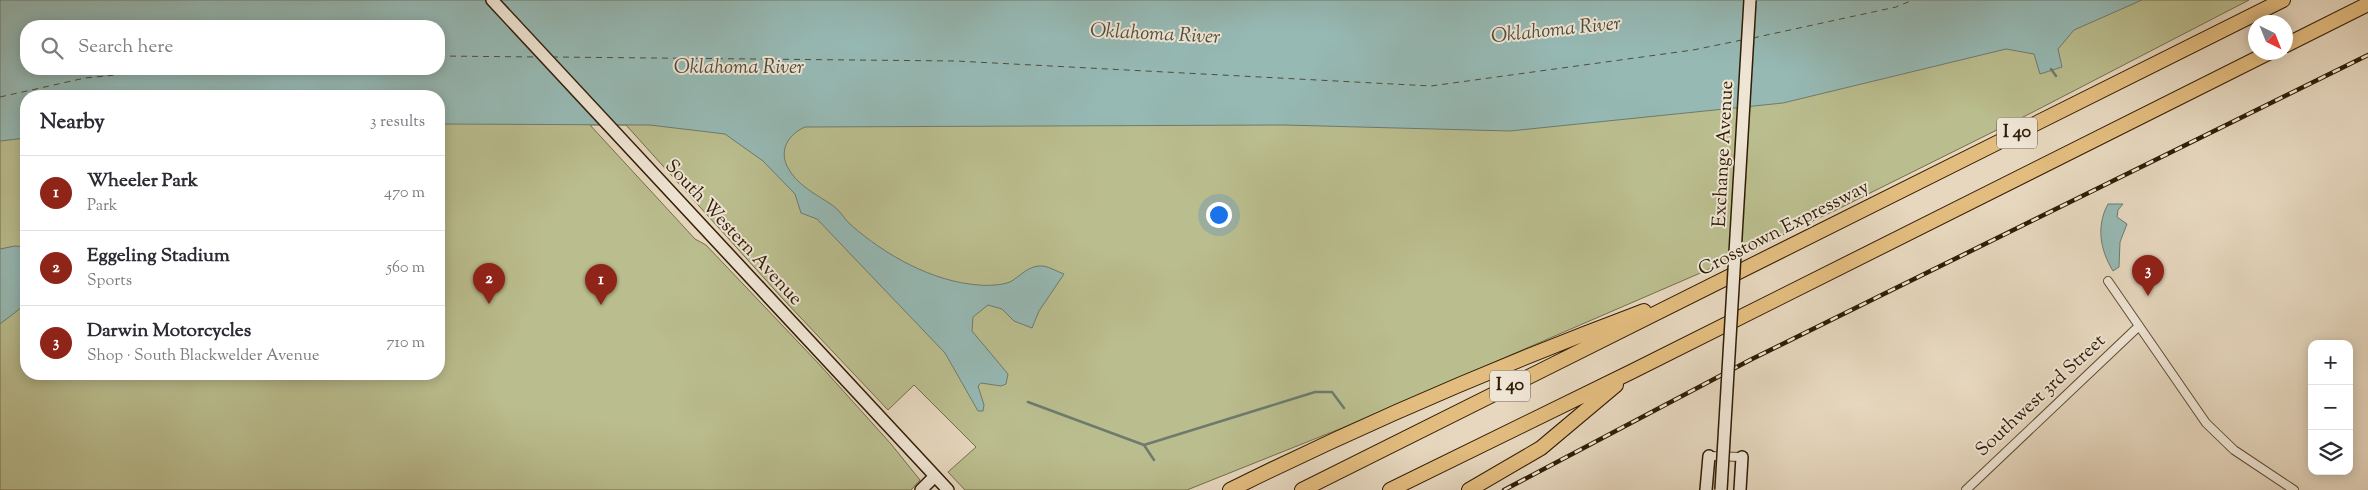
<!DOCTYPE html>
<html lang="en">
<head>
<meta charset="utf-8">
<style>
	:root { --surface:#fff; --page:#f2f2f3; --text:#2b2b33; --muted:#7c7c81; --line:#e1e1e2; --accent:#8f2418 }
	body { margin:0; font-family:"Sorts Mill Goudy",serif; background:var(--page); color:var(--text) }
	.controls { position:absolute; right:15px; bottom:15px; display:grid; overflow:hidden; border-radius:10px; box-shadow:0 2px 12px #0003 }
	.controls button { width:45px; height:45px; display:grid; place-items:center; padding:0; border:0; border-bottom:1px solid var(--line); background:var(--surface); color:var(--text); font:25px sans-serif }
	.compass { position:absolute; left:2248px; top:15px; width:45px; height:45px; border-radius:50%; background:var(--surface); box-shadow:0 2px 12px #0003; rotate:137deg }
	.you { position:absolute; left:1218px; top:214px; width:18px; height:18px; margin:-12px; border:4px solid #fff; border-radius:50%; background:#1a73e8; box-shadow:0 0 0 8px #1a73e833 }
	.badge { display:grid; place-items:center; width:32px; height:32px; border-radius:50%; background:var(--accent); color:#fff; font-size:16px; font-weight:700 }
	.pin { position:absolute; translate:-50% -41px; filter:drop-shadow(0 1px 2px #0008) }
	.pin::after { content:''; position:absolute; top:26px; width:18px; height:15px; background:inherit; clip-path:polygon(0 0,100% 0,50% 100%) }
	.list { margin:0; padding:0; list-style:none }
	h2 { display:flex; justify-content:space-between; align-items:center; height:65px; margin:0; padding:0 20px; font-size:21px }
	h2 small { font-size:16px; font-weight:400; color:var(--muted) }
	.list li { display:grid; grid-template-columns:32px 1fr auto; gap:15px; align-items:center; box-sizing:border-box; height:75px; padding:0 20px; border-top:1px solid var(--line) }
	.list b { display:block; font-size:19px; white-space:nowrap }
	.list p { margin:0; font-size:16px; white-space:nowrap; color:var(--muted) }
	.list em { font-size:16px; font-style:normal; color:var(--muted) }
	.icon { flex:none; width:28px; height:28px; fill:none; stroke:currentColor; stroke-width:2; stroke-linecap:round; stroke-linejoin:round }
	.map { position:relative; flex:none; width:2368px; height:490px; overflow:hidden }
	.search { position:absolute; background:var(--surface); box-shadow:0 2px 12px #0003; left:20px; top:20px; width:425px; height:55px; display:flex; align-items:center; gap:12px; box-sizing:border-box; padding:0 18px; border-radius:20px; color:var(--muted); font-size:19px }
	.panel { position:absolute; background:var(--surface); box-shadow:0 2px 12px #0003; left:20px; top:90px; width:425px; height:290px; border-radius:20px }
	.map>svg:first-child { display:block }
	.green { fill:#babd8e; stroke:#756d4a; fill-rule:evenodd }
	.water { fill:#96b9b4; stroke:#6d7b6e; fill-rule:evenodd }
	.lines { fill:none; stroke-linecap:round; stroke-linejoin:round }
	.stream { stroke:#6d7b6e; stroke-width:2.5 }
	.ferry { stroke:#4f4c3a; stroke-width:1; stroke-dasharray:6 5; stroke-linecap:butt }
	.street-casing { stroke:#5e4c33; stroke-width:10 }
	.secondary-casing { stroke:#301d05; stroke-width:14 }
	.highway-casing { stroke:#301d05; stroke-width:16 }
	.street { stroke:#efe5d5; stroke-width:8 }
	.secondary { stroke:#efe5d5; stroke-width:11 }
	.highway { stroke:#e3bc7f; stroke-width:14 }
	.rail-casing { stroke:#301d05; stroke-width:4.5 }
	.rail { stroke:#efe5d5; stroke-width:2.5; stroke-dasharray:8; stroke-linecap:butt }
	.secondary-bridge-casing { stroke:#301d05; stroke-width:14; stroke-linecap:butt }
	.secondary-bridge { stroke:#efe5d5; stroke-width:11 }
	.labels { text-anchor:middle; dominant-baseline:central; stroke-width:4; stroke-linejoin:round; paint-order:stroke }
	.shield { fill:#efe5d5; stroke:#695943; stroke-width:1 }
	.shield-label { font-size:18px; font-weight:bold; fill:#301d05 }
	.street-label { font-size:19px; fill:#301d05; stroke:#efe5d5 }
	.water-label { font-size:20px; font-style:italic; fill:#4f4c3a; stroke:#efe5d5 }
</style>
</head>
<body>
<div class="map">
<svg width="2368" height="490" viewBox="0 0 2368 490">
	<rect width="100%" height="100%" fill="#e6d7be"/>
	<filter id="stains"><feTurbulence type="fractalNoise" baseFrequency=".004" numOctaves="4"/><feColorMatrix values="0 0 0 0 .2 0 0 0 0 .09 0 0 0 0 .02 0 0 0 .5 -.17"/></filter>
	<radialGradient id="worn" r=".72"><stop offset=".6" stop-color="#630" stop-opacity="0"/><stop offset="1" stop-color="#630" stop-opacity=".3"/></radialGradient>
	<path class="green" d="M0 0H2249L2033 112 1836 210 1705 271 1342 428 1187 490H965L948 472 976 447 914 385 888 410 783 299 626 125H590L695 239 706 245 819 364 891 444 920 480 911 490H0ZM26 26H439V69H26ZM26 96H439V374H26Z"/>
	<path class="water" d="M0 0H2142L2074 30 2058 49 2062 67 2040 74 2034 54 2006 49 1783 103 1510 131 1284 125 805 127C789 134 779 149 787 166 796 185 816 194 832 205 840 210 844 219 851 225 885 255 933 282 979 285 987 286 1003 285 1010 282 1021 276 1028 265 1043 266 1050 267 1058 272 1064 274L1039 311 1032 328 1014 321 1002 309 988 305 973 317 972 331 1008 374 1006 384 1001 386 981 383 978 386 984 405 983 411H978L945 353 817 219 801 213 795 194 763 161 725 134 650 125 439 124V96H26V138L0 141ZM26 26H439V69H26Z
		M2108 204H2123L2118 210 2117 217 2127 224 2120 242 2119 267 2113 271C2100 250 2096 226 2108 204Z
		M15 246 26 247V304L0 324V249Z"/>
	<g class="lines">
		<path class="stream" d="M2051 69 2056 76
			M1028 402 1144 445 1154 460
			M1144 445 1315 392H1332L1344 408"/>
		<path class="ferry" d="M1753 38 1896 7 1913 0
			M439 56 538 57
			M552 57 956 61 1431 86 1693 50 1742 40
			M0 97 85 78 176 69"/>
		<g class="street-casing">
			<path id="street" d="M2108 281 2206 423 2234 450 2294 490
				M1709 456 1742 457
				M1966 490 2139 326"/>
		</g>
		<g class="secondary-casing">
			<path id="secondary" d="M492 0 948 490
				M921 490 935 476
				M1706 490 1709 456
				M1740 490 1742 457"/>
		</g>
		<g class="highway-casing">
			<path id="highway" d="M2286 45 2368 4
				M1230 490C1365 423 1503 364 1644 311
				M1302 490 2283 0
				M1390 490 1633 371 2270 52
				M1469 490 1541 448 1616 385"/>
		</g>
		<use href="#street" class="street"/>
		<use href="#secondary" class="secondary"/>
		<use href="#highway" class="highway"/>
		<g class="rail-casing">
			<path id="rail" d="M1504 490 1752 359 2368 55"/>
		</g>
		<use href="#rail" class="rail"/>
		<g class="secondary-bridge-casing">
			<path id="secondary-bridge" d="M1721 490 1750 0"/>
		</g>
		<use href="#secondary-bridge" class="secondary-bridge"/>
	</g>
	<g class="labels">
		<g class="shield">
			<rect x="1997" y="117.5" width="40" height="31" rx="4"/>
			<rect x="1490" y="370.5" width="40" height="31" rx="4"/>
		</g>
		<g class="shield-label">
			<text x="2017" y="133">I 40</text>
			<text x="1510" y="386">I 40</text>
		</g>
		<g class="street-label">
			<text transform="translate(1724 154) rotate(-87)">Exchange Avenue</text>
			<text transform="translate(1784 229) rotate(-27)">Crosstown Expressway</text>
			<text transform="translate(733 233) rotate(47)">South Western Avenue</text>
			<text transform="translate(2041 396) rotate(-43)">Southwest 3rd Street</text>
		</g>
		<g class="water-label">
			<text transform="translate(1556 31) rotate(-6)">Oklahoma River</text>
			<text transform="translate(1155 35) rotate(3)">Oklahoma River</text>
			<text x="739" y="68">Oklahoma River</text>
		</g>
	</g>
	<rect width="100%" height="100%" filter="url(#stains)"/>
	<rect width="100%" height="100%" fill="url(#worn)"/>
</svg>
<div class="controls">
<button>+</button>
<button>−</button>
<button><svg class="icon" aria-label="layers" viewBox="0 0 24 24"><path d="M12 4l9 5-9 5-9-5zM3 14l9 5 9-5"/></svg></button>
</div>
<svg class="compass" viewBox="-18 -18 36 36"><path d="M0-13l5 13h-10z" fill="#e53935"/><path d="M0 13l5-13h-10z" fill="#7c7c81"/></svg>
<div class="you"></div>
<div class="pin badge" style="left:601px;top:305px">1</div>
<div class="pin badge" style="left:489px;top:304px">2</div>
<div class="pin badge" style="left:2148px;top:296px">3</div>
<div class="search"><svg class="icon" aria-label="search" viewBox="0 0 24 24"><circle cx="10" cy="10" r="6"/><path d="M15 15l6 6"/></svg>Search here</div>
<section class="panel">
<h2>Nearby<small>3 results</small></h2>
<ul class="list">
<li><span class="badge">1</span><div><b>Wheeler Park</b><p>Park</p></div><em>470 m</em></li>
<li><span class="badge">2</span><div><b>Eggeling Stadium</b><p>Sports</p></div><em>560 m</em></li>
<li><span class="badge">3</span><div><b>Darwin Motorcycles</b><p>Shop · South Blackwelder Avenue</p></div><em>710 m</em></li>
</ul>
</section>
</div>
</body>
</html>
